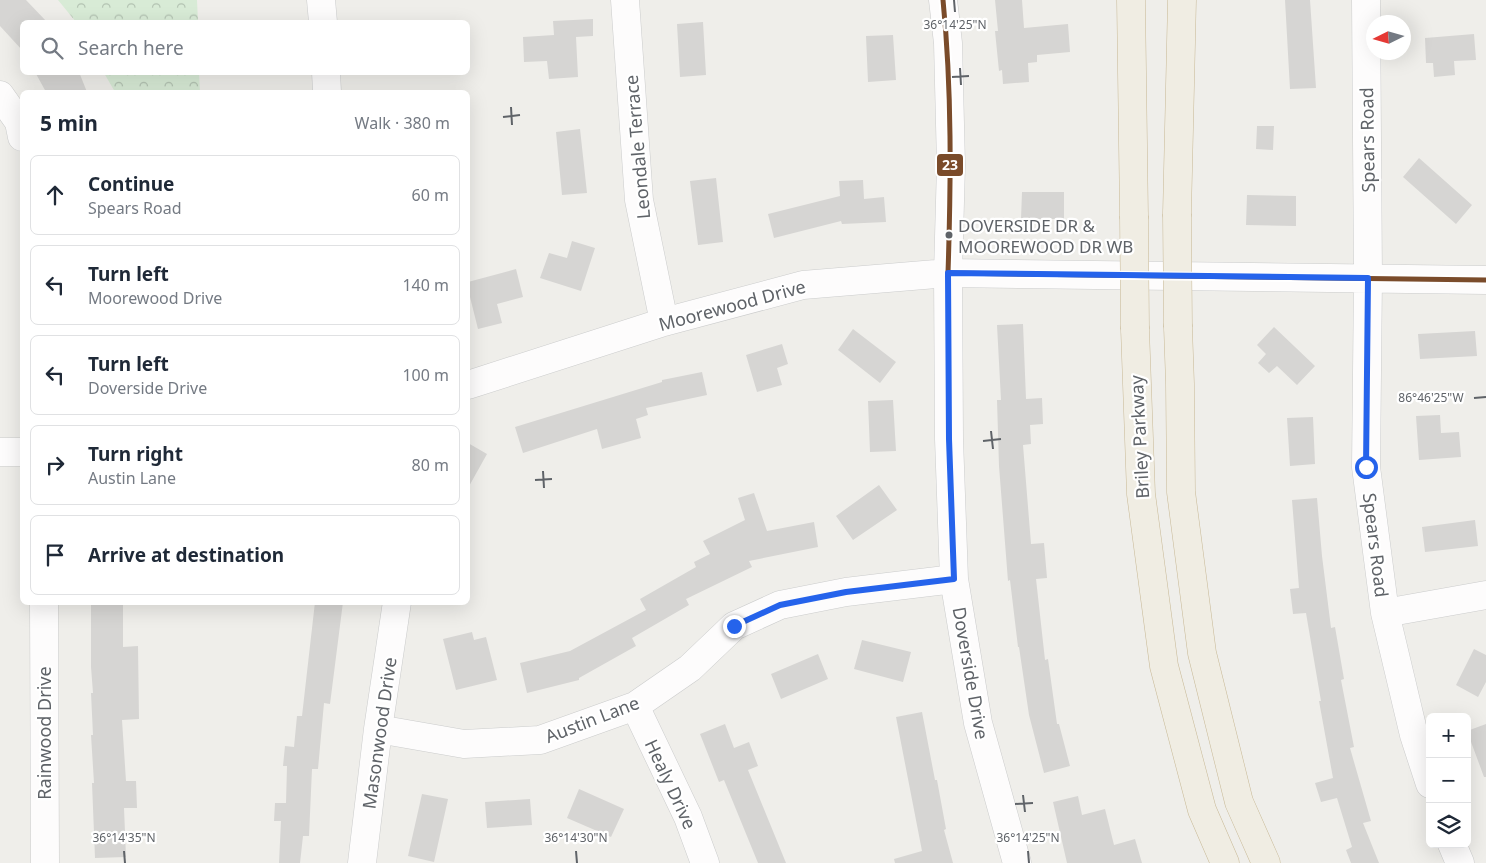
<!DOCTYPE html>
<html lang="en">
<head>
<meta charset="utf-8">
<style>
	:root { --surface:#fff; --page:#f6f6f7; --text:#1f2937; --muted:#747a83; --line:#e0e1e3 }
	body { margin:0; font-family:"Noto Sans",sans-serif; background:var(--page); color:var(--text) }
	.controls { position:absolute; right:15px; bottom:15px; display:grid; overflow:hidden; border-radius:8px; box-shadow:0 5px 20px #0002 }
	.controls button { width:45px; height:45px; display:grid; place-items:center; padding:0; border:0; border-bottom:1px solid var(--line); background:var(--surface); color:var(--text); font:25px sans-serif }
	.compass { position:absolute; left:1366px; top:15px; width:45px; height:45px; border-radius:50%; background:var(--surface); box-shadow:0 5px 20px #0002; rotate:265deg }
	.stop { position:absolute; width:15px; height:15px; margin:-11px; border:4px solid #2563eb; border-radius:50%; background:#fff }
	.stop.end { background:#2563eb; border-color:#fff; box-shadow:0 1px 5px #0008 }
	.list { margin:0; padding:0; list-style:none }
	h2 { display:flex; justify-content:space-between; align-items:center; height:65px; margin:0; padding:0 20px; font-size:21px }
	h2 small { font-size:16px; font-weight:400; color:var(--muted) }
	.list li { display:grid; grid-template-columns:32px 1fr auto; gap:15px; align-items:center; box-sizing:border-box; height:80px; margin:0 10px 10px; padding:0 10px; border:1px solid var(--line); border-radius:8px }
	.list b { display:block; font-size:19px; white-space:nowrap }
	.list p { margin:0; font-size:16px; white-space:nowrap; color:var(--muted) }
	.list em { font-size:16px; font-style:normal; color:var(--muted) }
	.icon { flex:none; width:28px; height:28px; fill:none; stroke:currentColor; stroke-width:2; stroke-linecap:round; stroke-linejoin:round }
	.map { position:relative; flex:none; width:1486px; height:863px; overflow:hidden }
	.search { position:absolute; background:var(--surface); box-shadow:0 5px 20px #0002; left:20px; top:20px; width:450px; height:55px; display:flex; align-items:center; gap:12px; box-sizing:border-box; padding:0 18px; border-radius:8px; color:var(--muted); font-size:19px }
	.panel { position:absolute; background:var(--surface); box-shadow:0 5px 20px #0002; left:20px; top:90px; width:450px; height:515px; border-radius:8px }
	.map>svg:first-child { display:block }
	.forest { fill:url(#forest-crowns) }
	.building { fill:#d6d5d3 }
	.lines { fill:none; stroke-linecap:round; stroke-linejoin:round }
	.minor-casing { stroke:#cbcccc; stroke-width:29 }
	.highway-casing { stroke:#c8b996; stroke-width:29 }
	.minor { stroke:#fdfcfc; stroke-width:28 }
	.highway { stroke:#f0ede3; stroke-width:28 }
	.highway-bridge-casing { stroke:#c8b996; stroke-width:29; stroke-linecap:butt }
	.highway-bridge { stroke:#f0ede3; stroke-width:28 }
	.bus-1-casing { stroke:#fff; stroke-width:9 }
	.bus-1 { stroke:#7a4b2a; stroke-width:5 }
	.route { stroke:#2563eb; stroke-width:6 }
	.ticks { fill:none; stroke:#5f6368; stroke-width:2 }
	.bus-dot { fill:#5f6368; stroke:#fff; stroke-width:2 }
	.labels { text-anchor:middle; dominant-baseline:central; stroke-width:4.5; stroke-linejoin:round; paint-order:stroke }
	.bus-label { font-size:17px; fill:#5f6368; stroke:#fff; text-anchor:start }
	.street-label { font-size:18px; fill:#5f6368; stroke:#fff }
	.ticks-label { font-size:12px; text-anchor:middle; fill:#5f6368; stroke:#fff; stroke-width:4.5; stroke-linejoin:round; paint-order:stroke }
	.line-badge { stroke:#fff; stroke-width:2 }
	.badge-label { font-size:14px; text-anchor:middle; font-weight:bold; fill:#fff }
</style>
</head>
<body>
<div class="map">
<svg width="1486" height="863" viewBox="0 0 1486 863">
	<defs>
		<pattern id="forest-crowns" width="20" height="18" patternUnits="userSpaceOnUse" patternTransform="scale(1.25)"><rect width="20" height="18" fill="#d8ebd6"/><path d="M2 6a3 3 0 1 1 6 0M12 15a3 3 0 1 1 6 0" fill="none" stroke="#b2c2b1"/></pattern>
	</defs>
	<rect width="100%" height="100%" fill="#efeeea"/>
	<path class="forest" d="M58 0H197L198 22H76Z
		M104 73H199L200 92H115Z"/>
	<path class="building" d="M0 0H26L47 22H22V50L0 26Z
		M995 0H1022L1024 28 1068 24 1070 52 1037 55V62L1028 63 1029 82 1003 84 1002 70 999 71 995 31H998Z
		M1285 0H1310L1316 88 1290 89Z
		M593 19V36L576 37 578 77 549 79 547 61 524 62 523 37 554 35 553 21Z
		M703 22 706 75 680 77 677 24Z
		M1474 34 1476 60 1454 61 1455 75 1434 77 1433 63H1426L1425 38Z
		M893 35 896 80 868 82 866 36Z
		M35 72H79L87 92H46Z
		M1257 126H1274L1273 150 1256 149Z
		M580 129 587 193 562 195 556 132Z
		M1419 158 1472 205 1456 224 1403 177Z
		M716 178 723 242 698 245 690 181Z
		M863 180 864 199 884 197 886 222 842 224 841 221 774 238 768 214 840 196 839 181Z
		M1022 192H1064V219H1021Z
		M1247 195 1296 196V226L1246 225Z
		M572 241 595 248 581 291 540 278 549 253 567 258Z
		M516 269 523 297 497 304 502 323 478 329 468 289V282Z
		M1023 324 1026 399 1042 398 1043 424 1030 425 1031 444 1023 445 1031 544 1044 543 1047 578 1036 579 1045 660 1048 659 1057 724H1059L1070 766 1044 773 1029 715 1019 647H1018L1010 580 1008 581 999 466 997 400H1001L997 325Z
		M1274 327 1315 366 1297 385 1277 366 1269 373 1258 363 1266 354 1257 345Z
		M853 329 896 362 880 383 838 350Z
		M1475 331 1477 356 1420 359 1418 334Z
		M782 344 788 364 777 368 782 385 757 392 746 355Z
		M702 372 707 395 646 408 648 415 636 419 641 438 602 449 597 429 523 453 515 427 662 382V380Z
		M893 400 896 451 870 452 868 401Z
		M1440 415 1441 433 1459 432 1461 457 1419 460 1416 416Z
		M1313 417 1315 464 1290 466 1287 418Z
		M468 443 487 454 468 488Z
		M879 485 897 510 853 540 836 516Z
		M754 493 767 531 814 522 818 547 749 561 752 567 686 599 689 605 632 638 636 646 579 678V680L527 693 520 663 570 651 646 610 640 599 696 567 694 562 710 554 703 541 745 520 738 498Z
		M1317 498 1322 556 1331 628 1335 627 1344 679 1341 680 1354 747 1350 748 1371 821 1363 823 1379 863H1351L1346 850 1352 847 1337 798 1321 802 1315 783 1333 778 1319 701H1321L1306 613 1293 614 1290 589 1299 588 1292 500Z
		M1475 520 1478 546 1425 552 1422 527Z
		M91 602H123V647L138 646 139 719 122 720 126 781H136L137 808H124L126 857 95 858 92 783H94L91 735H93L91 693H93L91 667Z
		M315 602H343L330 704 324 703 318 769H312L309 836H303L300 863H279L281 821H274L275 803H286L287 766H283L285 746 294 747 297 716H302Z
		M472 632 474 640 486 637 497 680 456 690 443 639Z
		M862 640 911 652 903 682 854 669Z
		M1474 649 1486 655V682L1478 697 1456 685Z
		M818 654 828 679 781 699 771 674Z
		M922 712 935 780H937L946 829 944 830 953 863H895L894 859 922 851 896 717Z
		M725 724 734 748 749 742 758 766 748 770 786 863H758L724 780 719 782 700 734Z
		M1486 724V777H1484L1467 731Z
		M579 789 624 809 611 837 567 818Z
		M422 794 448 799 434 862 408 856Z
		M1078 796 1082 815 1105 809 1114 845 1135 839 1142 863H1067L1053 802Z
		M530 799 532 825 487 828 485 802Z"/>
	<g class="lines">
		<g class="minor-casing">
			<path id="minor" d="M321 0 323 22
				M625 0 639 200 664 322
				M943 0 948 43 951 165 948 273 949 439 954 579 978 723 1017 863
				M1366 0 1368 278 1366 467 1385 613 1414 735 1430 784
				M326 72 327 92
				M0 95 19 122 22 137
				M468 385 664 322 803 285 948 273 1486 280
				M0 452H22
				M44 602 45 863
				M1385 613 1486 595
				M635 706 688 817 705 863
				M378 729 464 744 540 740 635 706 690 668 734 626 780 605 846 592 954 579
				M1452 844 1460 863
				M362 863 378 729 397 602"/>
		</g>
		<g class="highway-casing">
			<path id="highway" d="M1131 0 1134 216
				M1177 214 1182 0
				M1178 327 1180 384 1181 492 1202 653 1239 802 1266 863
				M1135 329 1141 494 1164 666 1202 810 1225 863"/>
		</g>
		<use href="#minor" class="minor"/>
		<use href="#highway" class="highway"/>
		<g class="highway-bridge-casing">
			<path id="highway-bridge" d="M1177 214 1178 327
				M1134 216 1135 329"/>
		</g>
		<use href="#highway-bridge" class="highway-bridge"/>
		<g class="bus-1-casing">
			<path id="bus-1" d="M943 0C952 91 951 182 948 273L1486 280"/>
		</g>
		<use href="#bus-1" class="bus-1"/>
	</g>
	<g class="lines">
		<path class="route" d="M734 626 780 605 846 592 954 579 949 439 948 273 1368 278 1366 467"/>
	</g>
	<path class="ticks" d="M954 0 955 12M960 68 961 85M952 77 969 76M511 107 512 125M503 117 520 115M1474 398 1486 397M991 431 993 449M983 441 1001 439M543 471 544 488M535 480 552 479M1023 795 1025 812M1015 804 1033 803M124 851 125 863M576 851 577 863M1028 851 1029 863"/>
	<circle class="bus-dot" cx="949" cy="235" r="4.5"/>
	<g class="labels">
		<g class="bus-label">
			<text x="958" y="225">DOVERSIDE DR &amp;<tspan x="958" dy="21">MOOREWOOD DR WB</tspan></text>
		</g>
		<g class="street-label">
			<text transform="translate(1367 140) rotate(-91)">Spears Road</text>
			<text transform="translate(637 147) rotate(-95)">Leondale Terrace</text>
			<text transform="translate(732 305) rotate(-15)">Moorewood Drive</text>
			<text transform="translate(1139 437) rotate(-93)">Briley Parkway</text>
			<text transform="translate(1376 545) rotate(83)">Spears Road</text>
			<text transform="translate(971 673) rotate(80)">Doverside Drive</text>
			<text transform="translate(592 719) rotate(-21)">Austin Lane</text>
			<text transform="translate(44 733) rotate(-90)">Rainwood Drive</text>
			<text transform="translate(379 733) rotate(-82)">Masonwood Drive</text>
			<text transform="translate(671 784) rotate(65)">Healy Drive</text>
		</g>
	</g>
	<g class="ticks-label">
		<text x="955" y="29">36°14'25"N</text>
		<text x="1431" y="402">86°46'25"W</text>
		<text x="124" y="842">36°14'35"N</text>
		<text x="576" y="842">36°14'30"N</text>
		<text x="1028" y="842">36°14'25"N</text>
	</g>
	<rect class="line-badge" x="936" y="153" width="28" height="24" rx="5" fill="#7a4b2a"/>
	<g class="badge-label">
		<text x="950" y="170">23</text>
	</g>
</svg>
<div class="controls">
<button>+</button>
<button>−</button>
<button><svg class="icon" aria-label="layers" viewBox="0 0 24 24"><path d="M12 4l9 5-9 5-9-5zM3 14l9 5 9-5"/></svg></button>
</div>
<svg class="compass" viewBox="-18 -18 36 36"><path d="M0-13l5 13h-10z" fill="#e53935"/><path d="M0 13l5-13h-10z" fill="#747a83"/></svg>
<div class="stop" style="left:1366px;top:467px"></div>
<div class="stop end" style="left:734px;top:626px"></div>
<div class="search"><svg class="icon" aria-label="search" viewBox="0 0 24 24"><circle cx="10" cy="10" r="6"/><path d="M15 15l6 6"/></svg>Search here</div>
<section class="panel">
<h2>5 min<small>Walk · 380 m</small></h2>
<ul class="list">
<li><svg class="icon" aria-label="ahead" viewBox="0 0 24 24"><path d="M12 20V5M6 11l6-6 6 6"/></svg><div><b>Continue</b><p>Spears Road</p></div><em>60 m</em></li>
<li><svg class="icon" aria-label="left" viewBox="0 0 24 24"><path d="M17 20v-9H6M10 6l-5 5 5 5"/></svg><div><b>Turn left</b><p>Moorewood Drive</p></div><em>140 m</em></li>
<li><svg class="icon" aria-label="left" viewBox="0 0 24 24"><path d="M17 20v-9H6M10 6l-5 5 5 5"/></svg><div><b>Turn left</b><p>Doverside Drive</p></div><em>100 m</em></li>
<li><svg class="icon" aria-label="right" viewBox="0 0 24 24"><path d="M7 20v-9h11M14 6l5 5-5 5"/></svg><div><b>Turn right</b><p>Austin Lane</p></div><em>80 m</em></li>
<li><svg class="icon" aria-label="arrive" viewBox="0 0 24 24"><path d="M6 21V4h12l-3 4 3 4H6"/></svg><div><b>Arrive at destination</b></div></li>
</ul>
</section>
</div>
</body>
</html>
